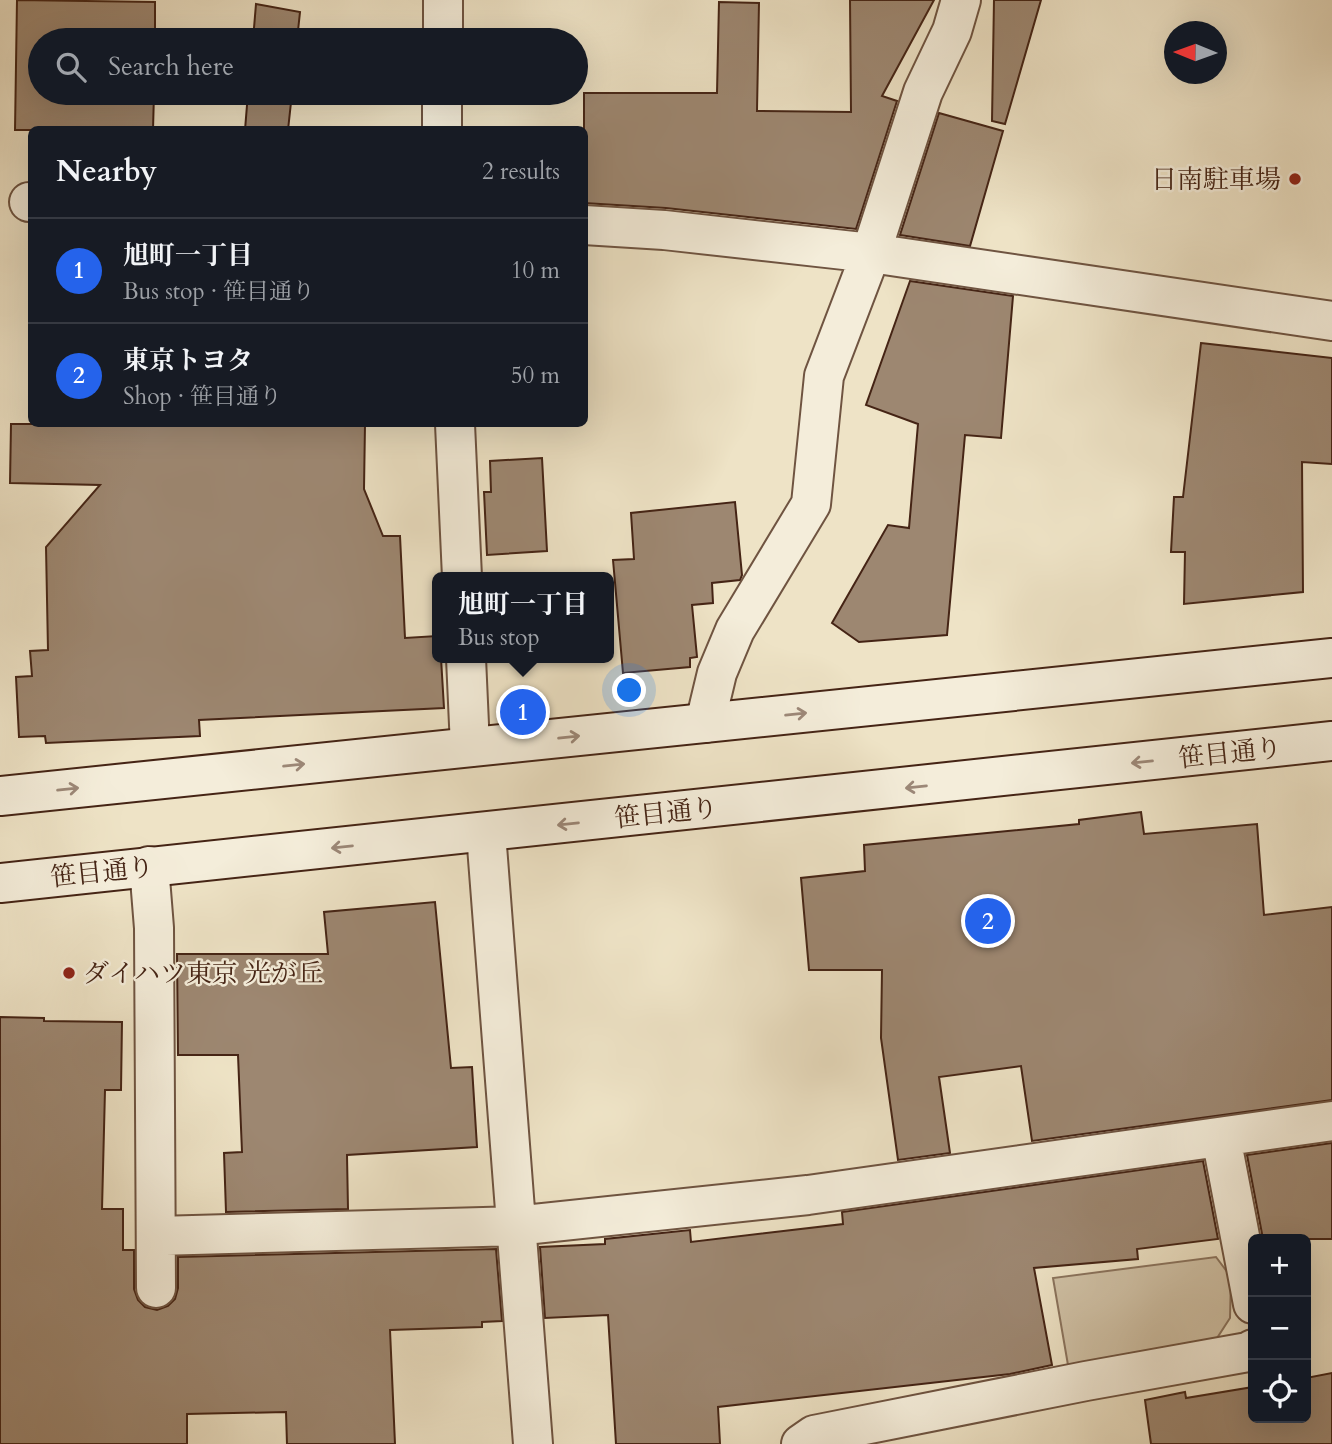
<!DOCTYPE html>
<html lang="en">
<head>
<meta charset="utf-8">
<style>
	:root { --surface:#171b24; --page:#20242c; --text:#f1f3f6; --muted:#9ea1a6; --line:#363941; --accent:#2563eb }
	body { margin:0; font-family:Cardo,"Noto Serif JP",serif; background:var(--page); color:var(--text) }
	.controls { position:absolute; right:21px; bottom:21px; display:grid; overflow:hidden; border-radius:10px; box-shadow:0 7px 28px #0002 }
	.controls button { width:63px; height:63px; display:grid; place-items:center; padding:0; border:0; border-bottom:2px solid var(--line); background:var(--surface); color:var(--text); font:35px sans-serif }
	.compass { position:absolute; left:1164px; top:21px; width:63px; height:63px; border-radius:50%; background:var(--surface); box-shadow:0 7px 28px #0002; rotate:271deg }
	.you { position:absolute; left:630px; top:691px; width:24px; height:24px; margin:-18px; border:5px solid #fff; border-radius:50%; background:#1a73e8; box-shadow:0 0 0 10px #1a73e833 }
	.badge { display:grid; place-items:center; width:46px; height:46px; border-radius:50%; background:var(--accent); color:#fff; font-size:23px; font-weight:700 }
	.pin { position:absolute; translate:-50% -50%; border:4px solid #fff; box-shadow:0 2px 7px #0006 }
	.popup { position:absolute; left:432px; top:572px; width:182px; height:91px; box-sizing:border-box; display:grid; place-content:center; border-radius:10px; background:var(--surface); filter:drop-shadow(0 2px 5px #0005); font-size:23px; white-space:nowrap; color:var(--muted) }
	.popup b { font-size:26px; color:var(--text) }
	.popup::after { content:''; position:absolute; left:50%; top:100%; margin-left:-14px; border:14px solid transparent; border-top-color:var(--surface) }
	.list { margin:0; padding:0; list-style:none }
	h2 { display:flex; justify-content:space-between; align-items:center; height:91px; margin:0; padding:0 28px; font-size:30px }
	h2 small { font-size:23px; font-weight:400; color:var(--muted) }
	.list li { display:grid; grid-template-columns:46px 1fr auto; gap:21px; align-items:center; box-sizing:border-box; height:105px; padding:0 28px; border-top:2px solid var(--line) }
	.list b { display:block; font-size:26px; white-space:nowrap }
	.list p { margin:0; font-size:23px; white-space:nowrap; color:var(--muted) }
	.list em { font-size:23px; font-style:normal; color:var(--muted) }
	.icon { flex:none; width:38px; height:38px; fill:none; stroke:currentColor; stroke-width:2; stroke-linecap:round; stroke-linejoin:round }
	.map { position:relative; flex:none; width:1332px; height:1444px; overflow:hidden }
	.search { position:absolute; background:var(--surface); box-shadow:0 7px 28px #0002; left:28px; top:28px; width:560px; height:77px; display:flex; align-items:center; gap:18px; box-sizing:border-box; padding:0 24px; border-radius:38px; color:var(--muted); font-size:26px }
	.panel { position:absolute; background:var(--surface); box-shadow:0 7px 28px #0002; left:28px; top:126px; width:560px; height:301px; border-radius:10px }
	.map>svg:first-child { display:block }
	.green { fill:#d1c3a8; stroke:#8b745e; stroke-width:2 }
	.building { fill:#9d8771; stroke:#452415; stroke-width:2 }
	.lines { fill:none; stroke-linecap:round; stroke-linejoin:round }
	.street-casing { stroke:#6f5441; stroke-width:42 }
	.secondary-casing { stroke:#452415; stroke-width:42 }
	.street { stroke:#f4edda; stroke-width:38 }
	.secondary { stroke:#f4edda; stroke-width:38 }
	.oneway { stroke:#9c8878 }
	.poi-dot { fill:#8f2418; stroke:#f4edda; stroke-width:2.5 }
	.labels { text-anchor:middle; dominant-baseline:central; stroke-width:5; stroke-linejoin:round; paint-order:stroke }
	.poi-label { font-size:26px; fill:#452415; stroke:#f4edda; text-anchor:end }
	.street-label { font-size:26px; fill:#452415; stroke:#f4edda }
</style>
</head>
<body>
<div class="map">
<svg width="1332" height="1444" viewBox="0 0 1332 1444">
	<rect width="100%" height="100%" fill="#eee3c6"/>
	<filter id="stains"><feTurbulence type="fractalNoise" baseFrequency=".00286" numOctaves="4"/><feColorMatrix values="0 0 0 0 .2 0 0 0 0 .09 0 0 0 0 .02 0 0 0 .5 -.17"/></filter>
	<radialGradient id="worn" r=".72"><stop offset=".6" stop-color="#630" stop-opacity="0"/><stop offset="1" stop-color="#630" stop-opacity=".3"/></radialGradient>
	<path class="green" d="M1216 1257 1231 1277 1230 1318 1217 1338 1068 1365 1053 1278Z"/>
	<path class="building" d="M17 0 155 2V40H40V93H154L153 130H15Z
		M850 0H934L882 96 897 101 856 229 666 208 584 203V93H717L719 2 759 3 757 111 851 112Z
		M994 0H1041L1005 124 992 121Z
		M256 4 300 12 297 40H253Z
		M248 93H292L288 130H245Z
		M939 113 1003 131 970 246 900 235Z
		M910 281 1013 296 1001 438 965 435 947 635 859 642 832 623 888 525 909 528 918 424 866 405Z
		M1201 343 1332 358V464L1302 462 1303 592 1184 604 1185 552H1171L1174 497H1183Z
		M11 424H365L364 489 383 536H400L405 638 437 636V658H441L444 708 199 720 200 736 46 743 45 736 19 737 16 677 32 676 30 651 48 650 46 547 100 485 10 483Z
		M542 458 547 551 487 555 484 492H491L490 461Z
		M735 502 742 575 740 580 712 583 713 603 692 605 697 657 690 658V667L623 673 613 560 634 559 631 513Z
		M1141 812 1144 834 1257 824 1264 915 1332 907V1100L1032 1141 1021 1066 939 1077 950 1153 898 1160 881 1038 882 970H809L801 878 865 871 864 845 1079 824V820Z
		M435 902 451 1068 472 1067 477 1147 347 1155 348 1209 226 1212 224 1153 242 1152 238 1055H178L177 954H328L324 912Z
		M0 1017 44 1018V1021L122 1022 121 1090H105L102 1209H123V1250H134V1289L138 1300 145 1307 157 1310 168 1306 175 1299 178 1288V1257L496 1249 502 1321 482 1322V1327L390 1330 395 1444H287L286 1412 187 1414V1444H0Z
		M1332 1143V1239H1263L1247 1155Z
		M1203 1161 1218 1239 1137 1249 1138 1259 1034 1268 1052 1365 1010 1374 718 1407 720 1444H616L608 1315 545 1318 540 1247 605 1244V1239L690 1230 691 1242 843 1224 842 1212Z
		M1332 1373V1444H1151L1145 1400 1185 1392 1186 1398 1253 1387V1418H1306V1378Z"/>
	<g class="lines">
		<g class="street-casing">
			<path id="street" d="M443 40V0
				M442 130V93
				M29 202H32
				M584 225 664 230 871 253 1332 321
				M455 424 462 577
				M466 658 470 747
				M705 723 717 673 735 630 811 504 824 376 871 253 923 92 952 31 961 0
				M486 833 533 1444
				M149 866 154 928 156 1288
				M1221 1137 1253 1304
				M157 1236 515 1226 808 1195 1332 1121
				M801 1444 814 1435 1086 1381 1248 1352 1253 1349"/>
		</g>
		<g class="secondary-casing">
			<path id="secondary" d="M0 796 1332 658
				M0 883 1332 741"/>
		</g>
		<use href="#street" class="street"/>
		<use href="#secondary" class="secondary"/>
	</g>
	<defs><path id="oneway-shaft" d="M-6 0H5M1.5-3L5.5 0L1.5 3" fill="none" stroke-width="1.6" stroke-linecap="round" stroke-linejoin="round" transform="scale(1.75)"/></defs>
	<g class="oneway">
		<use href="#oneway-shaft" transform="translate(796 714) rotate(-6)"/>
		<use href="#oneway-shaft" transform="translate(569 737) rotate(-6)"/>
		<use href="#oneway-shaft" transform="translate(1142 762) rotate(174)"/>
		<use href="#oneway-shaft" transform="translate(294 765) rotate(-6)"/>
		<use href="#oneway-shaft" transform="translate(916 787) rotate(174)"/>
		<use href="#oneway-shaft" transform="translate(68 789) rotate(-6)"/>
		<use href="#oneway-shaft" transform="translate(568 824) rotate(174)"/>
		<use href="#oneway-shaft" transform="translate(342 847) rotate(174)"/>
	</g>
	<g class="poi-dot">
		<circle cx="1295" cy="179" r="7"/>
		<circle cx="69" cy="973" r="7"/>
	</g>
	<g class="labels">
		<g class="poi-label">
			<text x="1281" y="179">日南駐車場</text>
			<text x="83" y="973" text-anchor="start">ダイハツ東京 光が丘</text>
		</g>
		<g class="street-label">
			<text transform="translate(1230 753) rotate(-6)">笹目通り</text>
			<text transform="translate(666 813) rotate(-6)">笹目通り</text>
			<text transform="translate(102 872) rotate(-6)">笹目通り</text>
		</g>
	</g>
	<rect width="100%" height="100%" filter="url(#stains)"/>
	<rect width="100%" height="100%" fill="url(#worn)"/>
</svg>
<div class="controls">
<button>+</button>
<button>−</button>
<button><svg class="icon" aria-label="locate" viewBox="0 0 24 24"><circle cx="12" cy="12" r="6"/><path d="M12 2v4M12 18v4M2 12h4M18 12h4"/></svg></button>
</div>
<svg class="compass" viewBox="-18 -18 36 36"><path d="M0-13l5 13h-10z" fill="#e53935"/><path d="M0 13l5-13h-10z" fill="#9ea1a6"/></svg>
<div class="you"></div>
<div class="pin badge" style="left:523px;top:712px">1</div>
<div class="popup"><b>旭町一丁目</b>Bus stop</div>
<div class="pin badge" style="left:988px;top:921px">2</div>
<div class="search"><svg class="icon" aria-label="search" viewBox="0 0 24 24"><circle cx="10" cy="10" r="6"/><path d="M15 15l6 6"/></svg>Search here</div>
<section class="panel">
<h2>Nearby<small>2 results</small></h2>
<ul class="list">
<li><span class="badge">1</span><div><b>旭町一丁目</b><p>Bus stop · 笹目通り</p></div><em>10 m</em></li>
<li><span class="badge">2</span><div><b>東京トヨタ</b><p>Shop · 笹目通り</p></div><em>50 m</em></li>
</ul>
</section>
</div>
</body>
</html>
